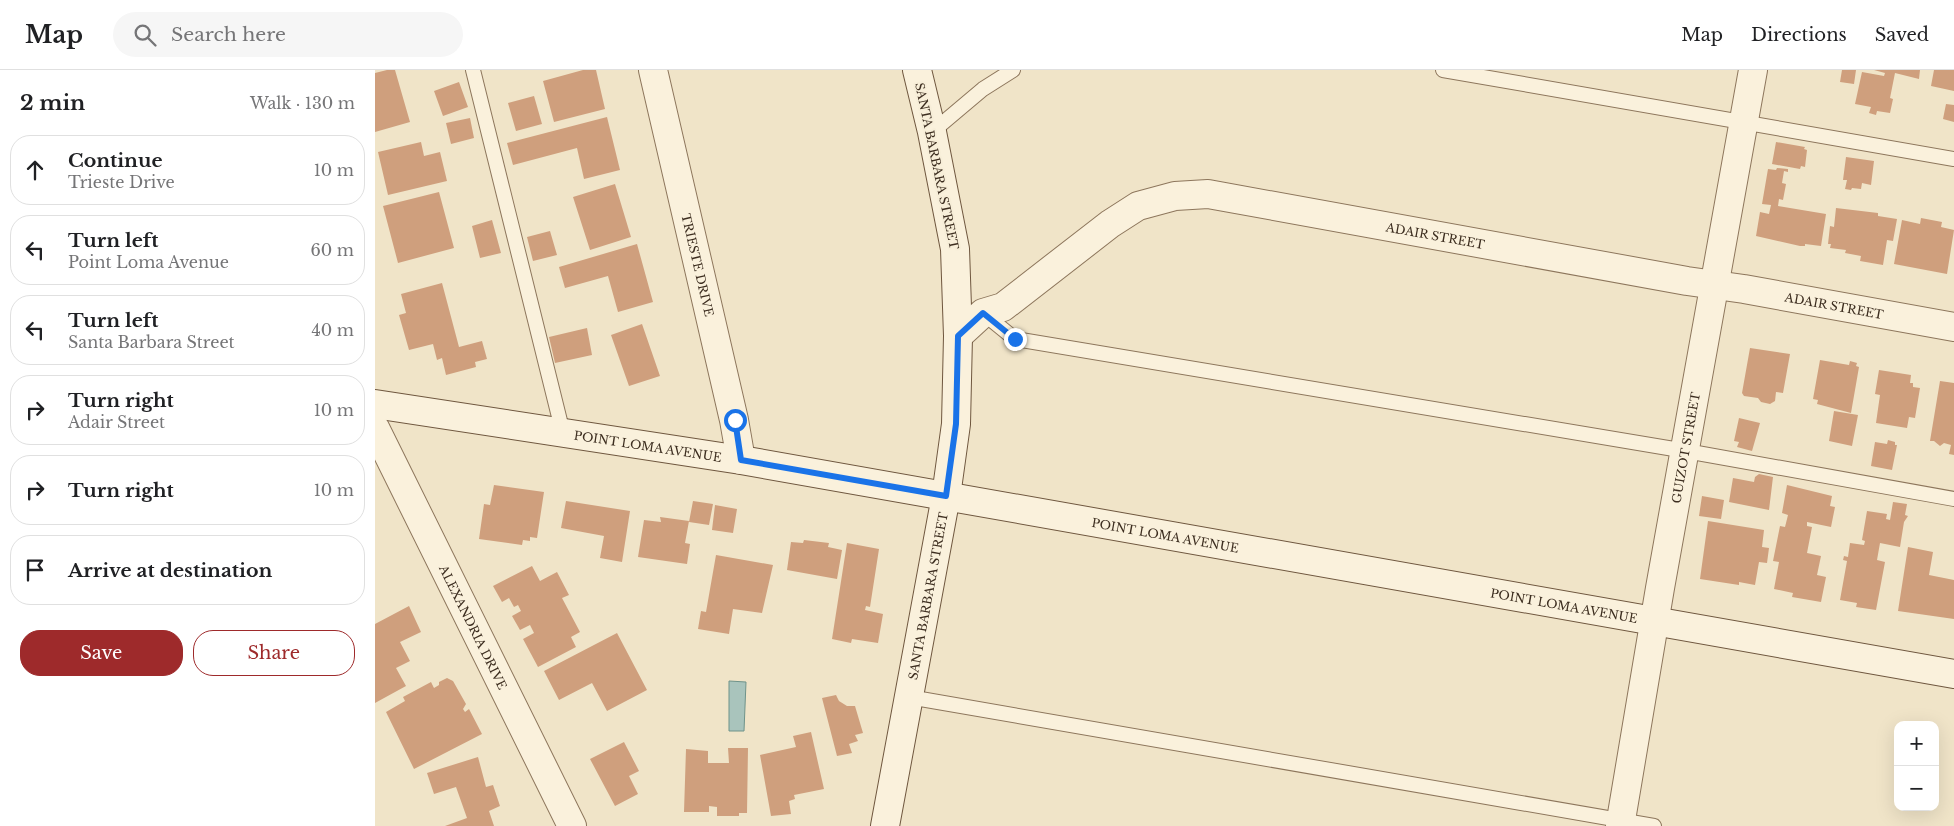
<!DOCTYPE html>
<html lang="en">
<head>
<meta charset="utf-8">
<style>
	:root { --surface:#fff; --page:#f6f6f6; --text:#202124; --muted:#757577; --line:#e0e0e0; --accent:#9e2a2b }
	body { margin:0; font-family:"Libre Baskerville",serif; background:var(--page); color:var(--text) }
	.controls { position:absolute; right:15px; bottom:15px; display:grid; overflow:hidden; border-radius:10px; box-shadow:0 5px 20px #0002 }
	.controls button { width:45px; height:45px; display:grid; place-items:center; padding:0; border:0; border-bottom:1px solid var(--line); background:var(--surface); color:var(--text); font:25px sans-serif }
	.stop { position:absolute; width:15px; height:15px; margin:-11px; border:4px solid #1a73e8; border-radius:50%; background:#fff }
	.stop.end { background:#1a73e8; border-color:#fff; box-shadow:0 1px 5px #0008 }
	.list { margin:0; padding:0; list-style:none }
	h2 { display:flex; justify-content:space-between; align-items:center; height:65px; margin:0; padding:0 20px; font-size:21px }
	h2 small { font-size:16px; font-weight:400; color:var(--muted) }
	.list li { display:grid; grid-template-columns:32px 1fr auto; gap:15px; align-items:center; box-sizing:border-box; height:70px; margin:0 10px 10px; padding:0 10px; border:1px solid var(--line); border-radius:20px }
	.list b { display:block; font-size:19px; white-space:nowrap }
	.list p { margin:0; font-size:16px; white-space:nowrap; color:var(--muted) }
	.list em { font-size:16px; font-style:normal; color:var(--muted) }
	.actions { display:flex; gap:10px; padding:15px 20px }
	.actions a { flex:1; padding:11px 0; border:1px solid var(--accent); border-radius:20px; text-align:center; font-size:18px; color:var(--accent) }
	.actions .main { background:var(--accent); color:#fff }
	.icon { flex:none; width:28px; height:28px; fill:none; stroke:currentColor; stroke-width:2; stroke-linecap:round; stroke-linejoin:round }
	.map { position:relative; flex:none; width:1579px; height:756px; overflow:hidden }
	header { display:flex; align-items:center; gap:30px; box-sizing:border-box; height:70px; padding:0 25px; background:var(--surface); border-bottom:1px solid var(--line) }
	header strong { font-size:24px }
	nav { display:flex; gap:28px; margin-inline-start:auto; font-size:18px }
	.search { width:350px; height:45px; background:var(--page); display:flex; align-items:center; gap:12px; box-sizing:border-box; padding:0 18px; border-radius:28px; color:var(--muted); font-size:19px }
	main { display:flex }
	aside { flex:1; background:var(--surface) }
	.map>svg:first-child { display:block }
	.water { fill:#a9c4bc; stroke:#6f938a }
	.building { fill:#cf9f7d }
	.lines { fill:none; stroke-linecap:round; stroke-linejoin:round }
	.lane-casing { stroke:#8d765c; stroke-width:16 }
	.street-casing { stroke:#8d765c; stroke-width:30 }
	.secondary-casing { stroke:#6f573f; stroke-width:30 }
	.lane { stroke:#faf1dc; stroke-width:14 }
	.street { stroke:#faf1dc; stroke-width:28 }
	.secondary { stroke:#faf1dc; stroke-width:28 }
	.route { stroke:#1a73e8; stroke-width:6 }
	.labels { text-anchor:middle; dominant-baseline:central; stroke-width:4; stroke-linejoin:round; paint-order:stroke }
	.street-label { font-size:12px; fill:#3d2e20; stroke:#f7eed8 }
</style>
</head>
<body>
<header>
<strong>Map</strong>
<div class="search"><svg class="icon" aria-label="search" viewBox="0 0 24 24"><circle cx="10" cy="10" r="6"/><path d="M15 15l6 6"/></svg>Search here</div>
<nav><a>Map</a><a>Directions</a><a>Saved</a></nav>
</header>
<main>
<aside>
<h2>2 min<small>Walk · 130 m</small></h2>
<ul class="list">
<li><svg class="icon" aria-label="ahead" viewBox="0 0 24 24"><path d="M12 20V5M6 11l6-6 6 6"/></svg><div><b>Continue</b><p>Trieste Drive</p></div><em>10 m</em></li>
<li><svg class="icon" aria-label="left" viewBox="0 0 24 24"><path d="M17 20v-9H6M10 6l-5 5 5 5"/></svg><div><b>Turn left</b><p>Point Loma Avenue</p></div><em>60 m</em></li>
<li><svg class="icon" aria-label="left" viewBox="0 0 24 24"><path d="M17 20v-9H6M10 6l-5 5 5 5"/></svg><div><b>Turn left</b><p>Santa Barbara Street</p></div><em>40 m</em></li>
<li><svg class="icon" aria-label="right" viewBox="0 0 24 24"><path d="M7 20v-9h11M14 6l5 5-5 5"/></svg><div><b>Turn right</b><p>Adair Street</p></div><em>10 m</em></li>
<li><svg class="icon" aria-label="right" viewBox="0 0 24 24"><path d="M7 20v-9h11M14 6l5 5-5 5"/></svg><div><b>Turn right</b></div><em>10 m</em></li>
<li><svg class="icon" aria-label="arrive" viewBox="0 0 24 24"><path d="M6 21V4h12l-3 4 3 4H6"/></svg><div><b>Arrive at destination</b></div></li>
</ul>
<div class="actions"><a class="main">Save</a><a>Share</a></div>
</aside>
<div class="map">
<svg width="1579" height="756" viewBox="0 0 1579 756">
	<rect width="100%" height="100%" fill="#f0e4c8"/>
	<path class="water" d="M354 611 371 612 369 661H354Z"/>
	<path class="building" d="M12 0H20L35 52 0 62V3Z
		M208 0H221L230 39 179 52 168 11Z
		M1467 0H1481L1479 14 1465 12Z
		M1499 0H1545L1544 9 1520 3 1515 28 1518 29 1515 43 1502 41 1501 45 1494 43 1496 37 1480 34 1487 2 1509 6 1510 3Z
		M1559 0H1579V21L1556 16Z
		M84 12 93 37 68 46 59 21Z
		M159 26 167 54 141 61 133 33Z
		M1571 34 1579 35V52L1568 49Z
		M232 47 245 100 209 109 202 78 138 95 132 73Z
		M95 48 99 68 76 74 71 53Z
		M46 72 49 86 65 82 72 111 13 125 3 82Z
		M1401 72 1430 77 1429 79 1432 80 1430 97 1426 96 1425 99 1397 94Z
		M1471 87 1499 91 1496 115 1487 113 1486 119 1477 118 1476 120 1470 119 1472 110H1468Z
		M1402 98 1413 99V102L1409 101 1407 113 1411 114 1408 130 1404 129 1403 136 1451 144 1446 176 1430 174V176H1425L1381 166 1385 142 1394 144 1396 135 1387 134 1393 99 1401 100Z
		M240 114 256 167 215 180 198 127Z
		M64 122 79 178 23 193 8 136Z
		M1461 138 1503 143V146L1522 149 1518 171 1512 170 1508 195 1485 191 1486 186 1470 183 1471 180 1455 178 1456 174H1453L1455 156 1459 157Z
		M1546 148 1567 152 1566 157 1579 160 1572 204 1519 194 1527 150 1545 154Z
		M117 150 126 183 105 188 97 156Z
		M175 161 182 185 158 191 152 167Z
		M262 174 278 232 243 242 233 206 190 218 184 197Z
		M67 213 84 277 107 271 112 289 100 292 101 297 71 305 67 288 62 290 58 274 34 280 24 245 31 243 26 224Z
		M267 254 285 306 254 316 236 265Z
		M212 258 217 285 180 293 174 267Z
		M1375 278 1415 284 1408 323 1401 322 1400 331 1395 334 1386 332 1383 328 1369 326 1367 323Z
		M1445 290 1474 295 1475 291 1482 293 1481 296 1484 297 1476 343 1442 334 1443 330 1438 329Z
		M1504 300 1536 305 1535 313H1538V317L1545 318 1540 348 1534 347 1532 358 1501 353 1505 325 1500 324Z
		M1565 311 1579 313V385L1574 384 1576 375 1569 373 1565 376 1559 371H1555Z
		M1459 341 1483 345 1477 376 1454 371Z
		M1364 348 1385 353 1377 381 1362 377 1364 372 1359 371Z
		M1513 370 1520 372V375H1522L1517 400 1496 396 1500 372 1512 374Z
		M1384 404 1398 407 1394 440 1354 432 1358 408 1379 412 1380 407Z
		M119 415 169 422 162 468 155 467V471L148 470 147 475 104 469 109 434 115 435Z
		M1412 415 1457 426 1455 436 1460 437 1456 457 1432 452V456L1437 457 1432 483 1446 486 1442 505 1451 507 1446 532 1417 527 1418 523 1399 519 1404 492 1398 491 1405 456 1410 457 1413 445 1407 443Z
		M1327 426 1349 430 1346 449 1324 446Z
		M191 431 255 441 247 492 225 488 229 466 186 458Z
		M318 431 338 434 334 455 314 452Z
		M1518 432 1532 434 1530 445 1533 446 1529 452 1525 477 1505 473 1502 490 1510 492 1501 540 1481 537 1482 533 1465 530 1472 491 1468 490 1469 486 1473 487 1475 473 1489 475 1490 471 1487 470 1492 441 1512 444 1511 449 1515 450Z
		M340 435 362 439 358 463 337 460Z
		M285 447 314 451 310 473 315 474 312 494 263 487 269 450 286 452Z
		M1333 451 1389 460 1387 477 1394 478 1392 493 1384 492 1380 515 1364 512V515L1325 509Z
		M429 470 454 473 453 477 467 480 462 509 412 500 416 472 428 473Z
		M472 473 504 479 495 537 491 536 490 540 508 544 503 573 477 569 476 573 457 569Z
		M1533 477 1558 482 1554 505 1579 510V549L1523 541Z
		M341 485 398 495 387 543 358 539 354 564 323 559 326 541 331 542Z
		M157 496 165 511 182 502 194 525 187 528 205 562 196 567 201 577 163 597 148 569 159 563 155 555 145 560 137 546 146 541 143 535 139 537 134 528 127 532 118 516Z
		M34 536 46 562 25 572 35 591 21 598 31 616 0 633V554Z
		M242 563 272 620 232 641 217 613 184 630 169 601Z
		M72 608 78 611 91 634 88 639 90 642 94 639 107 664 39 699 11 642 30 631 28 627 56 612 59 618 64 615V612Z
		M461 625 464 631 472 636H480L488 663 480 665 483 671 474 674 477 683 462 686 447 628Z
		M436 662 449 719 419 725 420 729 414 731 416 744 396 746 385 685 421 677 418 666Z
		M249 672 264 701 254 706 263 724 240 736 215 689Z
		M353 678H373L372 743H364V746H342V737L334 736V742H309L311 679 333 681V693H354Z
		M103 687 111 717 118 715 125 736 114 741 119 756H70L92 748 81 717 59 724 52 703Z"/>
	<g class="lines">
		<g class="lane-casing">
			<path id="lane" d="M98 0 188 363
				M1068 0 1579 89
				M557 62 608 19 638 0
				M608 243 640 269 1311 381 1579 429
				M534 627 1279 756"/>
		</g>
		<g class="street-casing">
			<g id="street">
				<path id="s1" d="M278 0 359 350 366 390"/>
				<path id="s2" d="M583 266 608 243 628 237 735 154 763 136 800 126 833 124 1312 211 1369 219 1579 257"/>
				<path id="s3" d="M0 358 197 756"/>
				<path id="s4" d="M1245 756 1285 518 1378 0"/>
			</g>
		</g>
		<g class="secondary-casing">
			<g id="secondary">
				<path id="s5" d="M0 334 366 390 1579 604"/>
				<path id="s6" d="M510 756 571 426 581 354 583 266 580 179 557 62 542 0"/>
			</g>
		</g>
		<use href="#lane" class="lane"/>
		<use href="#street" class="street"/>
		<use href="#secondary" class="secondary"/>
	</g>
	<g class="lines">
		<path class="route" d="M360 350 366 390 571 426 581 354 583 266 608 243 640 269"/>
	</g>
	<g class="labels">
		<g class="street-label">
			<text transform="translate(562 96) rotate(78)">SANTA BARBARA STREET</text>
			<text stroke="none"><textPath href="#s2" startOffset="526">ADAIR STREET</textPath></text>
			<text stroke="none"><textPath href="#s1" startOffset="200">TRIESTE DRIVE</textPath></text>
			<text stroke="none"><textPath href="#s2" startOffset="931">ADAIR STREET</textPath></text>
			<text stroke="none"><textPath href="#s5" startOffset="276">POINT LOMA AVENUE</textPath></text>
			<text stroke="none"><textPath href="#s4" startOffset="384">GUIZOT STREET</textPath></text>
			<text stroke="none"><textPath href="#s5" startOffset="801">POINT LOMA AVENUE</textPath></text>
			<text stroke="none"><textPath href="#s6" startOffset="234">SANTA BARBARA STREET</textPath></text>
			<text stroke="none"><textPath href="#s5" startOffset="1206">POINT LOMA AVENUE</textPath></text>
			<text stroke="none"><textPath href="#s3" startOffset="222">ALEXANDRIA DRIVE</textPath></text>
		</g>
	</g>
</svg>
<div class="controls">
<button>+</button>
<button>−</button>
</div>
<div class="stop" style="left:360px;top:350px"></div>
<div class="stop end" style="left:640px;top:269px"></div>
</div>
</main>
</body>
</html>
